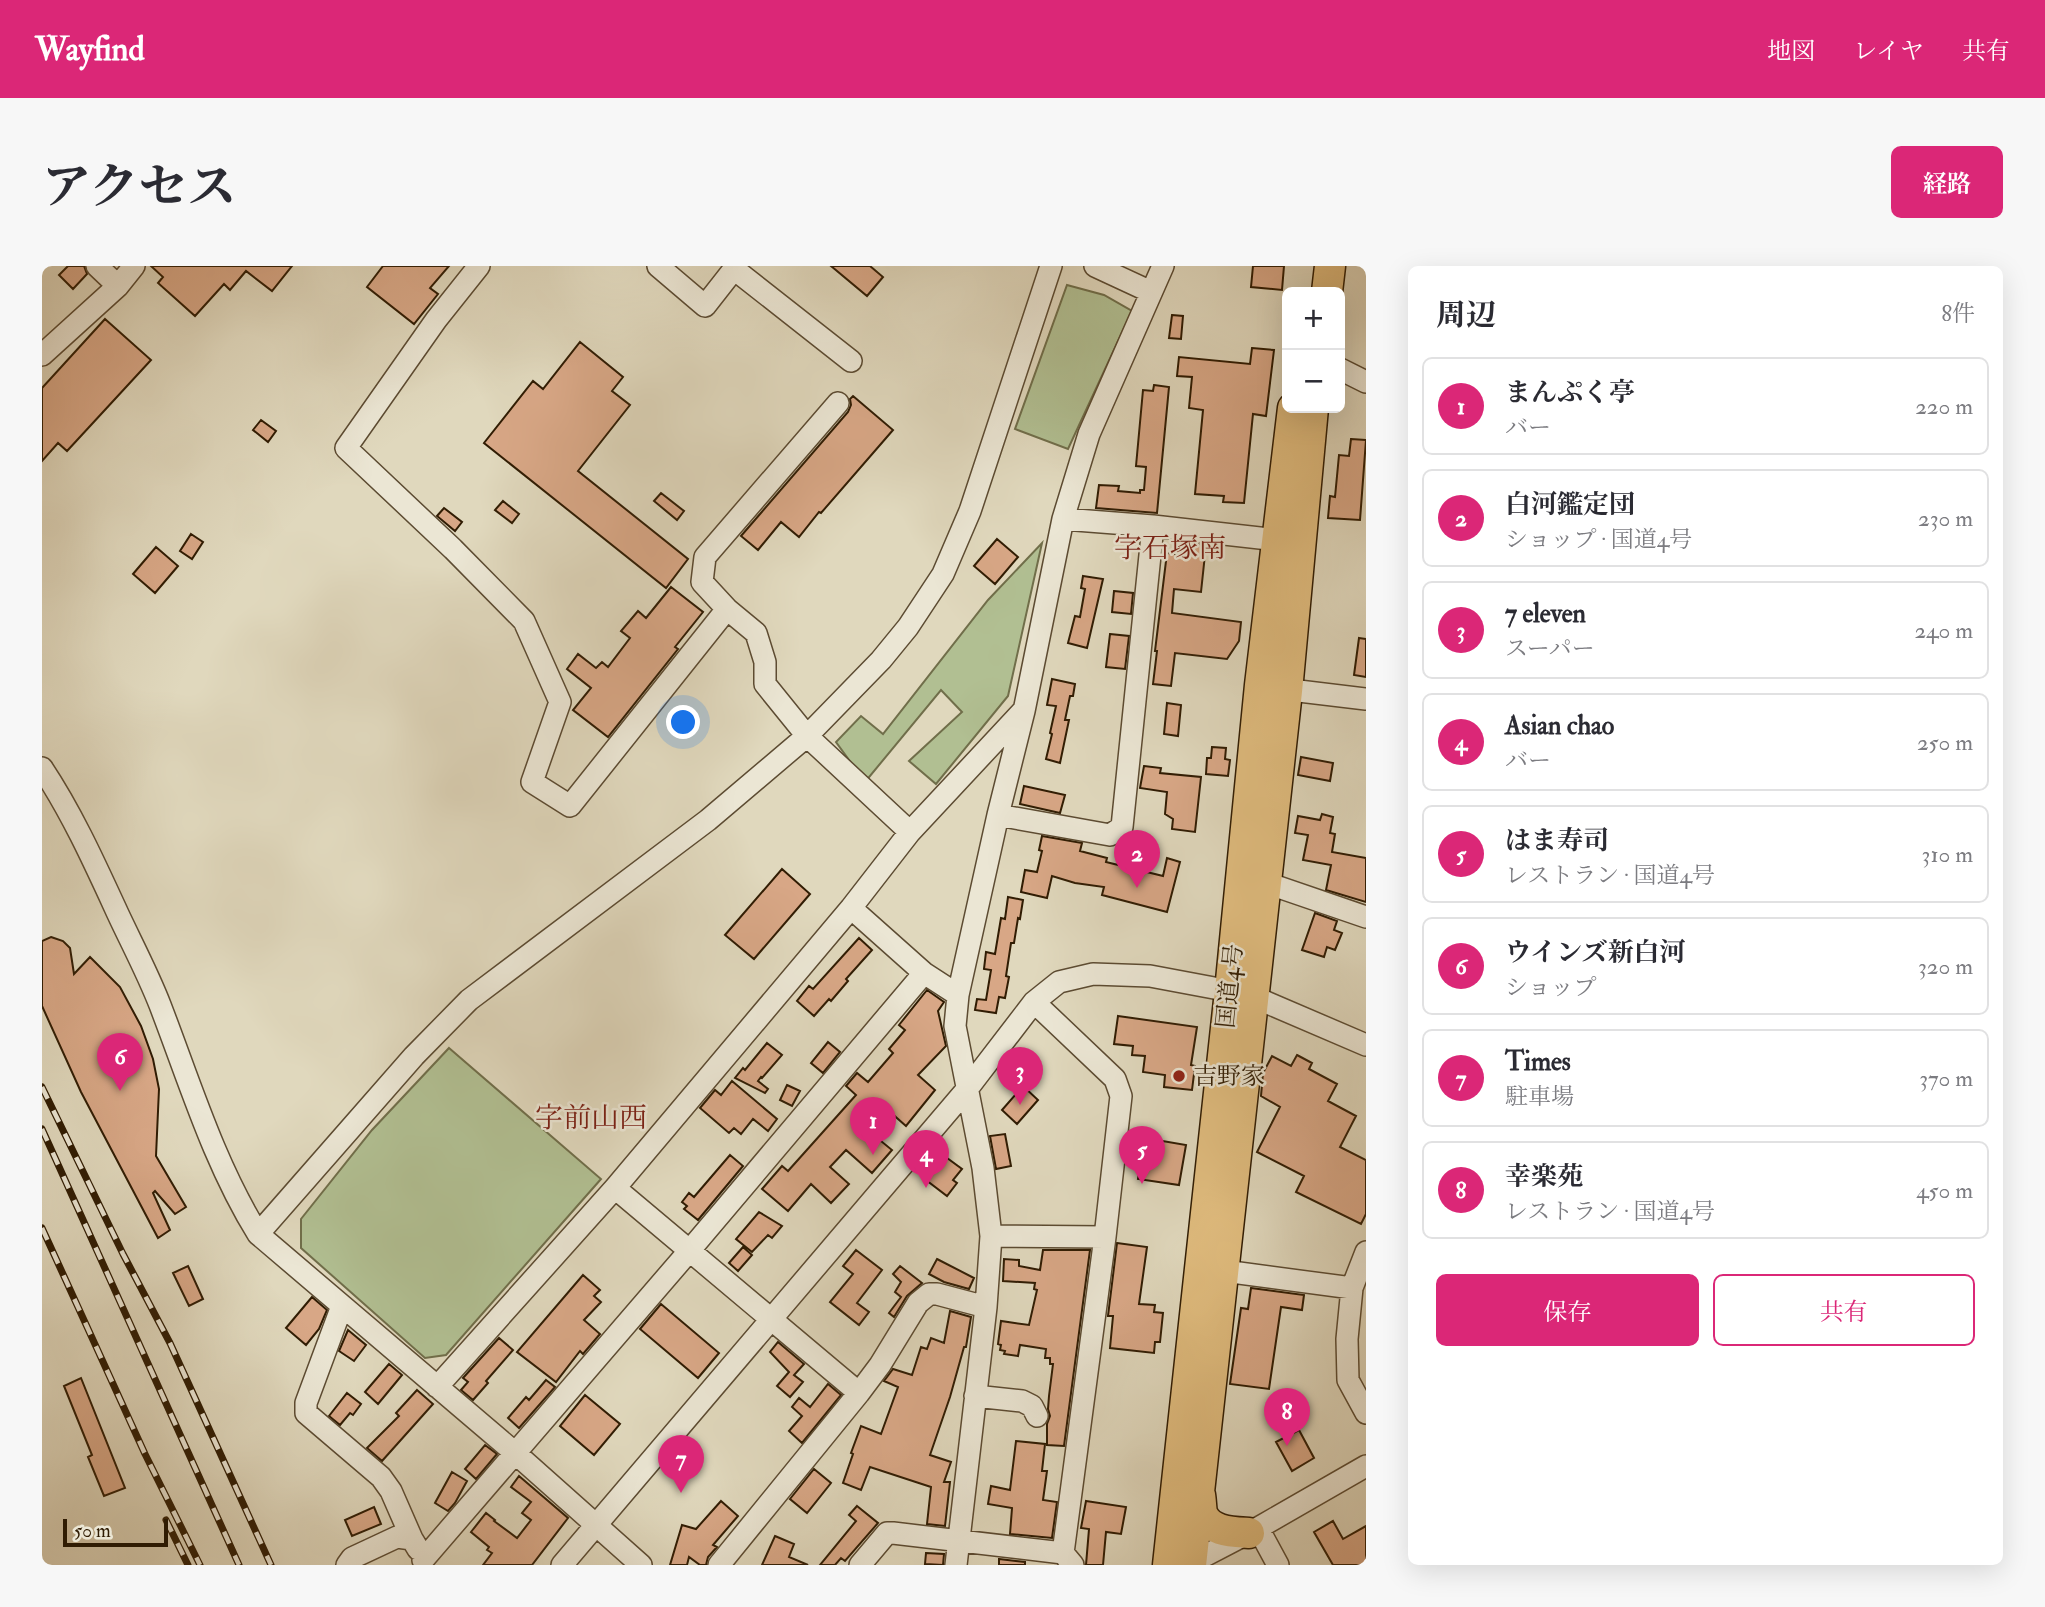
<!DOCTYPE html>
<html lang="ja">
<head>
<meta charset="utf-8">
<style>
	:root { --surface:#fff; --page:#f7f7f7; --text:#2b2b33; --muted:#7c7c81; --line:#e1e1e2; --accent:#db2777 }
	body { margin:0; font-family:"IM FELL Double Pica","Noto Serif JP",serif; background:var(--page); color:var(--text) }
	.controls { position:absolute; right:21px; top:21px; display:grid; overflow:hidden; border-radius:10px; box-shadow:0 7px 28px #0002 }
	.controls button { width:63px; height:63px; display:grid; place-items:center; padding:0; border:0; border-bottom:2px solid var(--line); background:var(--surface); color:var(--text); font:35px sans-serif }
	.scale { position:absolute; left:21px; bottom:18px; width:105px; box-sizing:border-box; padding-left:7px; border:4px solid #301c03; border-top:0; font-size:19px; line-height:24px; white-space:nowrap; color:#301c03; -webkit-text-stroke:5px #ebe6d4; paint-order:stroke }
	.you { position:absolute; left:642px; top:457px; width:24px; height:24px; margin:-18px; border:5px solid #fff; border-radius:50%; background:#1a73e8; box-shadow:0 0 0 10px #1a73e833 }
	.badge { display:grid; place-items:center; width:46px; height:46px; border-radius:50%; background:var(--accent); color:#fff; font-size:23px; font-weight:700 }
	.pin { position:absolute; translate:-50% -58px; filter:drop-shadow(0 2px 4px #0008) }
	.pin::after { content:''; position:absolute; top:37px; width:24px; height:21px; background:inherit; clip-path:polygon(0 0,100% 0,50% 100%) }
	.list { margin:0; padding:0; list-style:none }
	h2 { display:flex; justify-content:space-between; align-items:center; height:91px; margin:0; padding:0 28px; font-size:30px }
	h2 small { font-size:23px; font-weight:400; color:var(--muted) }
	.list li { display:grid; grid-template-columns:46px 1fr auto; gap:21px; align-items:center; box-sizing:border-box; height:98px; margin:0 14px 14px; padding:0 14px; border:2px solid var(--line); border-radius:10px }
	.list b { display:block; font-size:26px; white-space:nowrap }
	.list p { margin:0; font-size:23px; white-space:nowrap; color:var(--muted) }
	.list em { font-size:23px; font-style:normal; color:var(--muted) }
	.actions { display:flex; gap:14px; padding:21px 28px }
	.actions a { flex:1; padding:16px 0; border:2px solid var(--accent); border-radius:10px; text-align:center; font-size:24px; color:var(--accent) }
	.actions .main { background:var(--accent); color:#fff }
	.map { position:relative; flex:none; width:1324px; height:1299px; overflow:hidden; border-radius:10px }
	header { display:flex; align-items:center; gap:42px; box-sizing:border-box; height:98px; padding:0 35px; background:var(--accent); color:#fff }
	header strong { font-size:33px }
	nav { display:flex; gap:38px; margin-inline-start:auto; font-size:24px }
	.intro { display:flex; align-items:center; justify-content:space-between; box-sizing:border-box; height:168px; padding:0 42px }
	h1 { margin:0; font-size:49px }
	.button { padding:18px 32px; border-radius:10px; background:var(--accent); color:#fff; font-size:24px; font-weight:700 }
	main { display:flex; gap:42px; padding:0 42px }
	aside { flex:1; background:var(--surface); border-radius:10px; box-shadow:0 7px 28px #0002 }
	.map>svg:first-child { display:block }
	.green { fill:#b1bf92; stroke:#706e4a; stroke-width:2 }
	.building { fill:#d8a786; stroke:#301c03; stroke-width:2 }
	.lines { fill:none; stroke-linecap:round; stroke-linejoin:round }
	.minor-casing { stroke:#5c4b32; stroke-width:24 }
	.highway-casing { stroke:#301c03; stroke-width:33 }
	.minor { stroke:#ebe6d4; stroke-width:21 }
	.highway { stroke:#e0bc7e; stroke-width:30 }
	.rail-casing { stroke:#301c03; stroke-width:7 }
	.rail { stroke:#ebe6d4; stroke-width:4.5; stroke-dasharray:13; stroke-linecap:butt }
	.poi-dot { fill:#8f2418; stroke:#ebe6d4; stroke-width:2.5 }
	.labels { text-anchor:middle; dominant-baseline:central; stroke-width:5; stroke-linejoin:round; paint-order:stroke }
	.street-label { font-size:24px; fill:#301c03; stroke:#ebe6d4 }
	.poi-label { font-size:24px; fill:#301c03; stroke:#ebe6d4; text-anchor:start }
	.quarter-label { font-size:28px; fill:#7a1f14; stroke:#ebe6d4 }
</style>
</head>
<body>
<header>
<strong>Wayfind</strong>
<nav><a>地図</a><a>レイヤ</a><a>共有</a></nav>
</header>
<div class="intro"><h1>アクセス</h1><a class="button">経路</a></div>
<main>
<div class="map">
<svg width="1324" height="1299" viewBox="0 0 1324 1299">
	<rect width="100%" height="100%" fill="#e0d8bd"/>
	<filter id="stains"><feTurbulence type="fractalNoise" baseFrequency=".00286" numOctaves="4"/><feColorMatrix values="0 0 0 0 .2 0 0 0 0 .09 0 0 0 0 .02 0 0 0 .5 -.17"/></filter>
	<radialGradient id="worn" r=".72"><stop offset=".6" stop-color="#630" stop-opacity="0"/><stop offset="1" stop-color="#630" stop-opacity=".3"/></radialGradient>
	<path class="green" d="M1025 19 1062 29 1090 45 1026 183 973 163Z
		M1000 277 966 430 894 518 867 495 920 446 899 424 823 516 794 476 819 450 841 468 946 334Z
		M407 782 559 913 404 1089 383 1092 259 982V953L330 864Z"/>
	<path class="building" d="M26 0H42L45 8 31 23 17 9Z
		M109 0H250L230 25 204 5 188 24 182 18 153 50 116 17 121 11Z
		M341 0H407L388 22 396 28 372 58 325 21Z
		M789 0H828L841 11 825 30Z
		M1211 0H1242L1240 24 1209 21Z
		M1130 49 1141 50 1139 73 1127 72Z
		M63 53 109 94 25 185 16 177 0 195V122Z
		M538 76 581 111 570 125 588 139 536 205 646 293 624 322 442 177 491 115 501 123Z
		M1210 82 1232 84 1224 150 1211 148 1202 237 1181 236 1182 230 1153 228 1161 144 1147 142 1150 111 1135 110 1137 91 1208 98Z
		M1112 119 1127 121 1115 247 1054 242 1057 219 1077 220 1076 225 1098 227V224H1102L1104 201 1094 200 1101 124 1111 125Z
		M811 130 851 164 779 247 777 246 757 271 739 256 716 284 699 270 806 146 809 139 808 133Z
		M219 154 234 165 226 176 211 164Z
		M1309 173 1324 174 1318 254 1286 252 1288 230 1293 231 1297 189 1307 190Z
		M619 227 642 245 635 254 612 235Z
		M461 235 477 248 470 257 453 244Z
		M402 242 420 256 413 265 395 250Z
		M149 268 161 276 150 293 138 285Z
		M955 273 976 291 953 318 932 300Z
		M1148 277 1164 279 1159 326 1132 323 1130 347 1199 356 1197 375 1185 393 1133 387 1129 420 1111 418 1115 385H1113L1125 287 1146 290Z
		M114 281 136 300 113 327 91 308Z
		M1041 310 1061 313 1045 382 1026 377 1033 350 1038 351 1043 323 1039 322Z
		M629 321 661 346 633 381 636 383 566 471 531 444 549 422 525 403 536 388 554 402 560 396 566 401 588 372 579 365 596 345 604 352Z
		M1072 325 1091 327 1089 348 1070 346Z
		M1068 368 1087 370 1083 403 1064 401Z
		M1317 372 1324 373V411L1312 409Z
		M1010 413 1033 418 1031 430H1028L1023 454H1027L1018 497 1004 493 1010 468 1008 467 1014 440 1005 439Z
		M1125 437 1139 439 1136 470 1122 468Z
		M1170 481 1184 482 1183 493 1188 494 1186 510 1164 508 1165 492H1169Z
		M1259 491 1291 497 1288 515 1256 509Z
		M1102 500 1119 502 1118 507 1159 511 1153 566 1130 563 1131 553 1123 548 1125 526 1098 522Z
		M982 520 1023 529 1018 547 978 538Z
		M1280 548 1291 551 1288 567 1293 568 1290 586 1324 592V636L1284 624 1289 599 1261 594 1266 569 1253 567 1256 550 1278 554Z
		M1000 570 1040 577 1038 585 1065 592 1064 596 1121 610 1125 592 1138 596 1125 646 1060 629 1062 621 1033 617 1010 610 1005 632 979 626 983 604 995 606 1000 585 997 584Z
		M740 603 768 628 712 693 683 669Z
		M966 631 981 634 978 653 976 652 972 677H969L964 710 967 711 963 732 957 731 954 747 933 744 935 733 944 734 949 704 942 703 944 686 953 688 959 652 963 653Z
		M1273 647 1295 655 1292 664 1300 667 1293 684 1285 681 1282 691 1260 684Z
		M9 671 21 675 28 682 32 708 48 691 78 721 99 760 111 793 117 823 114 890 144 941 133 948 113 925 111 927 128 964 116 972 39 826 0 740V675Z
		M817 672 830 684 804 713 806 715 789 735 787 733 772 750 755 735 767 720 771 723Z
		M885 724 902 736 896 745 904 780 876 809 893 824 864 860 839 838 823 857 826 859 823 862 850 884 830 907 804 884 788 901 807 918 789 937 769 918 746 945 720 923 740 900 746 905 814 829 804 820 815 807 826 816 851 787 847 783 863 764 857 759Z
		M1076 750 1155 761 1149 799 1153 800 1150 824 1122 821 1123 809 1101 806 1103 790 1090 789 1091 780 1072 778Z
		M786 776 798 786 781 807 769 797Z
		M725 777 740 789 720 812 719 811 716 815 726 823 723 827 693 812 701 802 703 804Z
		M1255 789 1270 797 1267 803 1295 818 1286 835 1314 850 1298 881 1324 894V948L1319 958 1254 926 1262 910 1215 886 1238 841 1219 830 1221 807 1230 790 1249 800Z
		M690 815 735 853 726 865 711 853 699 868 692 862 687 867 658 842 673 824 679 829Z
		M745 819 758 825 750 840 738 834Z
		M981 820 996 834 975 858 960 844Z
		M963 868 969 900 954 903 948 870Z
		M1103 872 1144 879 1137 919 1096 913Z
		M688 889 701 900 656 954 642 943 645 940 640 936 647 927 652 931Z
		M901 889 920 903 911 914 915 917 905 930 884 914Z
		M717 946 740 960 730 972 726 969 710 986 694 973Z
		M1075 977 1105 981 1097 1038 1113 1039 1112 1046 1121 1047 1118 1076H1113L1112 1087 1068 1082 1071 1050H1066Z
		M701 981 710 989 696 1005 687 997Z
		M814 984 840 1004 815 1037 827 1046 817 1059 788 1036 811 1008 801 1000Z
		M1001 984H1048L1022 1180 1005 1179V1158L1008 1150 1006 1143 1007 1130 1011 1098H1008V1092H1003L1004 1083 978 1079 976 1090 962 1088 963 1085 958 1084 959 1079 956 1078 959 1055 987 1059 995 1024 992 1023 993 1017 961 1015 962 993 977 994V1000L998 1004Z
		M895 993 932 1012 927 1023 902 1016 887 1008Z
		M146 1000 161 1033 147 1040 131 1007Z
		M858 1000 880 1017 865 1030 852 1051 847 1047 859 1031 853 1026 859 1016 851 1008Z
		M541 1009 558 1024 552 1030 559 1036 542 1054 558 1068 541 1088 538 1085 514 1116 475 1086Z
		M1209 1022 1262 1029 1260 1044 1239 1041 1227 1123 1188 1118 1199 1042 1206 1043Z
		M270 1031 285 1044 277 1063 264 1079 244 1062Z
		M619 1038 677 1087 656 1112 598 1063Z
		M908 1045 929 1051 924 1081H922L908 1131 888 1189 909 1196 902 1216H908L903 1260 885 1258 889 1221 828 1201 819 1224 801 1217 811 1188 809 1187 819 1160 839 1168 856 1121 842 1115 851 1103 870 1109 879 1081 885 1083 889 1072 902 1077Z
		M306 1064 324 1079 312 1095 297 1085Z
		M457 1072 471 1084 444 1115 446 1117 431 1134 419 1124 426 1116 421 1112Z
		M736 1076 762 1098 752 1109 761 1116 748 1131 735 1120 747 1106 728 1086Z
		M347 1098 360 1109 336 1138 323 1126Z
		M39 1112 83 1222 62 1230 46 1191 50 1189 22 1120Z
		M504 1114 513 1121 477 1162 466 1152 484 1131 487 1134Z
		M786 1118 799 1129 760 1177 747 1165 760 1150 750 1141 757 1132 768 1141Z
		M375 1124 391 1138 340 1195 325 1182 357 1150 354 1147Z
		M305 1127 319 1138 311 1149 308 1147 298 1159 287 1150Z
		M543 1129 578 1158 552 1189 518 1160Z
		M1257 1164 1272 1192 1250 1205 1234 1176Z
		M974 1175 1003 1178 1000 1205H1005L1001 1234 1015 1236 1010 1272 968 1268 970 1242 946 1238 949 1220 968 1224Z
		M443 1179 455 1188 434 1213 423 1203Z
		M772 1203 789 1217 765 1247 748 1233Z
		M410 1206 425 1215 413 1237 406 1245 393 1237Z
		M477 1210 526 1252 490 1299H441L450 1287 445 1284 447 1281 429 1266 444 1247 453 1254 452 1255 475 1272 489 1254 480 1247 489 1236 469 1221Z
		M679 1235 696 1250 671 1279 675 1281 666 1291 664 1299H658L647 1291 645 1299H628L640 1259 654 1263Z
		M1044 1235 1084 1241 1079 1268 1064 1266 1061 1299H1044L1047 1263 1039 1262Z
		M815 1240 836 1257 803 1295 799 1292 793 1299H778L814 1255 807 1249Z
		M332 1241 339 1258 310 1270 303 1254Z
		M1291 1255 1301 1273 1324 1260V1299H1291L1272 1266Z
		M733 1270 752 1278 747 1291 766 1299H720Z
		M884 1287 902 1288 901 1299 883 1298Z
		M957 1293 983 1296V1299H957Z"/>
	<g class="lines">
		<g class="minor-casing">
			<path id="minor" d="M55 0 76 20
				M437 0 394 54 304 182 411 283 482 355 518 436 490 516 528 540 685 343
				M616 0 663 40 692 3 809 95
				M1053 0 1109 26
				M0 89 76 20 92 0
				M1298 103 1324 116
				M796 137 663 291 660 316 685 343 714 367 723 396V418L765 470 868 566
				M1021 253 1111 260 1236 274
				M1232 422 1324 433
				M0 502C30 547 53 598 76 648 90 678 106 708 118 739 148 817 172 897 216 968L472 1186 599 1299
				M956 549 1068 569 1080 561 1111 260
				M1213 613 1324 651
				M809 642 882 707 916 729
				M992 736 1073 813 1079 830 1063 971 1021 1287 1031 1299
				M573 922 817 1127
				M216 968 372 790 427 734 666 554 765 470 839 394 866 361 901 308 928 245 1009 0
				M949 970 1063 971
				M1324 986 1310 1022 1305 1073 1306 1114 1324 1147
				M1182 1005 1310 1022
				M300 1040 264 1137V1147L339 1211 349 1225 370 1273
				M395 1121 573 922 809 642 868 566 980 446
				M933 1130 980 1135 990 1140 995 1150
				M1216 1262 1236 1299
				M381 1294 648 984 882 707
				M305 1299 310 1292 355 1271 370 1273 376 1283
				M520 1299 926 822 992 736 1017 716 1051 708 1108 710 1188 725 1212 731 1324 779
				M677 1299 817 1127 838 1099 876 1037 887 1028H895L944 1041
				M818 1299 845 1267H851L1021 1287
				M914 1299 944 1041 949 970 941 902 913 760 916 729 956 549 982 445 1021 253 1047 168 1121 0
				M1145 1299 1216 1262 1324 1200"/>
		</g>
		<g class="highway-casing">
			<path id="highway" d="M1285 26 1288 0
				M1158 1229C1159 1234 1159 1242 1160 1247 1167 1266 1191 1266 1207 1267
				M1126 1299 1188 725 1218 419 1251 142
				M1149 1299 1245 425 1271 142"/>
		</g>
		<use href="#minor" class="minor"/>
		<use href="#highway" class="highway"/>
		<g class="rail-casing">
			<path id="rail" d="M0 821 81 988 128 1077 229 1299
				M0 863 197 1299
				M0 962 103 1188 158 1299
				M124 1254 146 1299"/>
		</g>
		<use href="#rail" class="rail"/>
	</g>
	<circle class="poi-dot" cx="1137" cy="810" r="7"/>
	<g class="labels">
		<g class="street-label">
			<text transform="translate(1188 720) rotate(-84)">国道4号</text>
		</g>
		<g class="poi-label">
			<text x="1151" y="810">吉野家</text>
		</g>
		<g class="quarter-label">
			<text x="1128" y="282">字石塚南</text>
			<text x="549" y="852">字前山西</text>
		</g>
	</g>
	<rect width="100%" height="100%" filter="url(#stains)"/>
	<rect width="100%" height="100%" fill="url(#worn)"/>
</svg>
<div class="controls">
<button>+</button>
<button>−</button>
</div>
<div class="scale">50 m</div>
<div class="you"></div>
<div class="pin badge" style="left:831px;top:889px">1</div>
<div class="pin badge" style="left:1095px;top:622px">2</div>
<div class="pin badge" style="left:978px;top:839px">3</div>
<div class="pin badge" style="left:884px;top:922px">4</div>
<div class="pin badge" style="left:1100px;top:918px">5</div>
<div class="pin badge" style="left:78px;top:825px">6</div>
<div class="pin badge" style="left:639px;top:1227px">7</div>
<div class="pin badge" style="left:1245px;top:1180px">8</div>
</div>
<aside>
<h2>周辺<small>8件</small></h2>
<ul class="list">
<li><span class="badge">1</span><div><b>まんぷく亭</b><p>バー</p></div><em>220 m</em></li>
<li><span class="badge">2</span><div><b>白河鑑定団</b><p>ショップ · 国道4号</p></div><em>230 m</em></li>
<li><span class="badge">3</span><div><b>7 eleven</b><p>スーパー</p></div><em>240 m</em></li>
<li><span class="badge">4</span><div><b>Asian chao</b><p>バー</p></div><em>250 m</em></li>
<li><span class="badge">5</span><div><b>はま寿司</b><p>レストラン · 国道4号</p></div><em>310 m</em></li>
<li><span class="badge">6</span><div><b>ウインズ新白河</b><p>ショップ</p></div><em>320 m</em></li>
<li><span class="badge">7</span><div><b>Times</b><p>駐車場</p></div><em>370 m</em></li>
<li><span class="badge">8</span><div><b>幸楽苑</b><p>レストラン · 国道4号</p></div><em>450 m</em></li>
</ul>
<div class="actions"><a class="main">保存</a><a>共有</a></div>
</aside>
</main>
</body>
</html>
